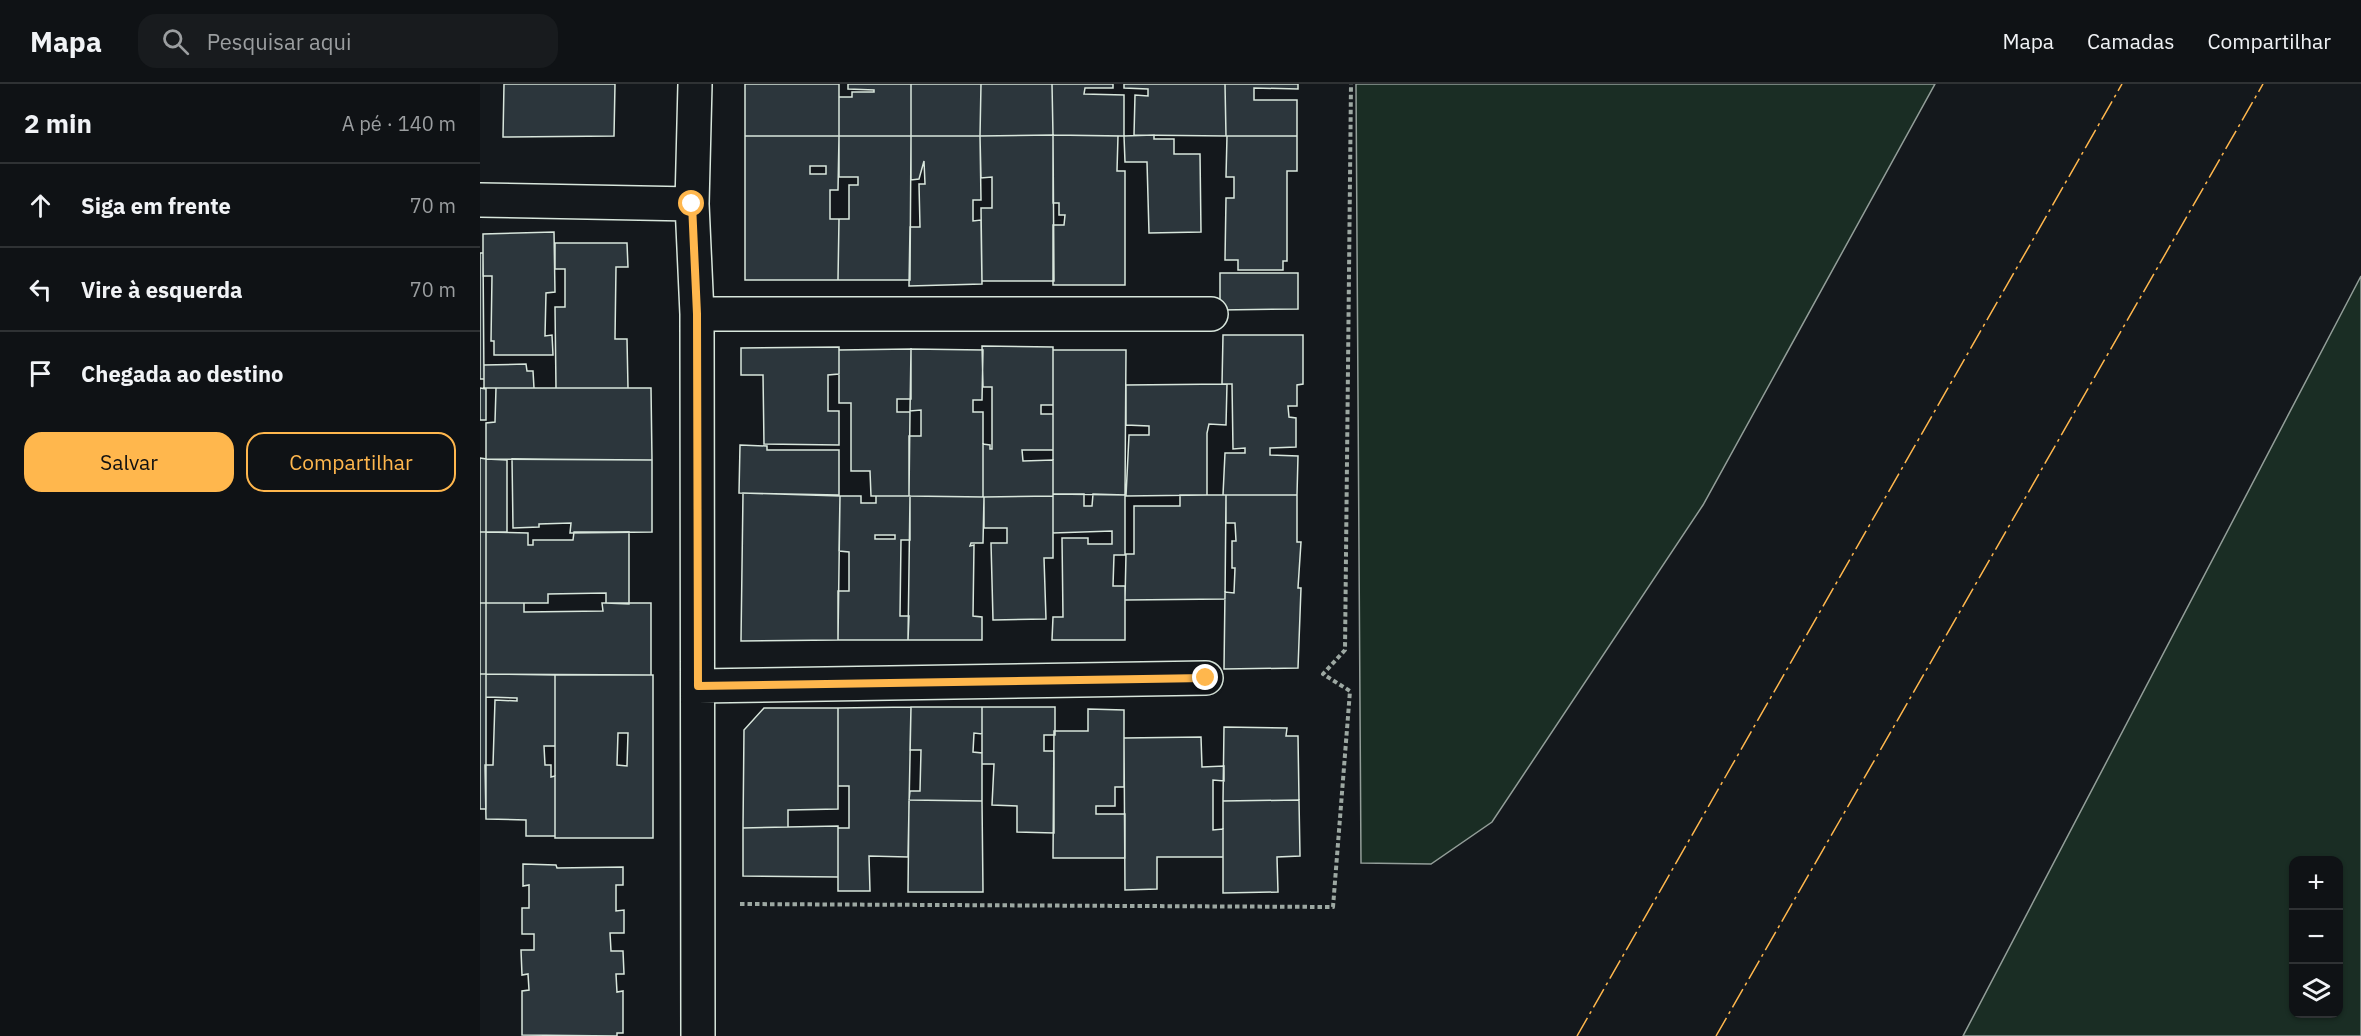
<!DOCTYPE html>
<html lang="pt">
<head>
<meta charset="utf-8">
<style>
	:root { --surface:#0f1215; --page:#181b1e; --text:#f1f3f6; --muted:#9b9ea0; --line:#2f3234; --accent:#ffb74d }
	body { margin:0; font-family:"IBM Plex Sans",sans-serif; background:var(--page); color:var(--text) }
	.controls { position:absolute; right:18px; bottom:18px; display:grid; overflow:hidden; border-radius:12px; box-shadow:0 2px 4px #0004 }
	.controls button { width:54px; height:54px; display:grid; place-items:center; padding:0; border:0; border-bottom:2px solid var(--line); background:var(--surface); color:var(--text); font:30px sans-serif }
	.stop { position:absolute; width:18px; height:18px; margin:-14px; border:4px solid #ffb74d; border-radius:50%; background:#fff }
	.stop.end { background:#ffb74d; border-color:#fff; box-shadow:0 2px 6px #0008 }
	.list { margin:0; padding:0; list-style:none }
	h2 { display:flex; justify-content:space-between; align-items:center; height:78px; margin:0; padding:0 24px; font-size:26px }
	h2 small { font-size:20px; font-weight:400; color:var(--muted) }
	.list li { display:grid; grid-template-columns:39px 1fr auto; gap:18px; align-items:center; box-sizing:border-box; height:84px; padding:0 24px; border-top:2px solid var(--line) }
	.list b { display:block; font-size:22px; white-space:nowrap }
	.list em { font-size:20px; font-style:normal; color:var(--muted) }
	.actions { display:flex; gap:12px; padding:18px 24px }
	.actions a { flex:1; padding:14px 0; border:2px solid var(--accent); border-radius:18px; text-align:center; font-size:21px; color:var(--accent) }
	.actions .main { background:var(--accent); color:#111 }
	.icon { flex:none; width:33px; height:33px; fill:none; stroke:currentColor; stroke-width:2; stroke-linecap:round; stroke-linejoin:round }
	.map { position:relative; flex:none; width:1881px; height:952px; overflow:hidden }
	header { display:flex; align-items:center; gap:36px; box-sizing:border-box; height:84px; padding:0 30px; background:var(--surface); border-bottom:2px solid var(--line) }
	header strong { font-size:28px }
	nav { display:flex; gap:33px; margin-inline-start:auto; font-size:21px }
	.search { width:420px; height:54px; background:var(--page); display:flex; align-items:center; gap:15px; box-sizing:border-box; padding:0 21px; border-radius:18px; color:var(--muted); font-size:22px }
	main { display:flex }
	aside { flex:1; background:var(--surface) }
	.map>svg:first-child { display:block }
	.green { fill:#1a2d24; stroke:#939e99; stroke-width:1.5; fill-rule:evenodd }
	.building { fill:#2c363c; stroke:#d8e6dc; stroke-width:1.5; fill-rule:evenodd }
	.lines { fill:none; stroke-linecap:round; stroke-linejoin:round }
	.street-casing { stroke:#d8e6dc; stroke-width:36 }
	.path { stroke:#9da8a2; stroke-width:4; stroke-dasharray:4.5 3; stroke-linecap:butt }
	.street { stroke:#14181c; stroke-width:33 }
	.power { stroke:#ffb74d; stroke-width:1.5; stroke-dasharray:21 4.5 3 4.5; stroke-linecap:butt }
	.route { stroke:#ffb74d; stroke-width:8 }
</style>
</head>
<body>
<header>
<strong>Mapa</strong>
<div class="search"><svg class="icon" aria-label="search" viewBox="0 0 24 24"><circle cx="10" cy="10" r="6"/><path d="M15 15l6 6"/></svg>Pesquisar aqui</div>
<nav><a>Mapa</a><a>Camadas</a><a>Compartilhar</a></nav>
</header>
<main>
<aside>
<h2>2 min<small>A pé · 140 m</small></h2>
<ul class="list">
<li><svg class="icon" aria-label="ahead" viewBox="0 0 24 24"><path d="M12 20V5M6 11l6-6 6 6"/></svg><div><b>Siga em frente</b></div><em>70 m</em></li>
<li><svg class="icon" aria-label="left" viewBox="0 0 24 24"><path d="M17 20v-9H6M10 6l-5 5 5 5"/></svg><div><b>Vire à esquerda</b></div><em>70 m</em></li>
<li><svg class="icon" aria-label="arrive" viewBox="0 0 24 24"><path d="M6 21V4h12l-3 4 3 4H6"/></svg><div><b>Chegada ao destino</b></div></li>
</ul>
<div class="actions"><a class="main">Salvar</a><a>Compartilhar</a></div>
</aside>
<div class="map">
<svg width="1881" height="952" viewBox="0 0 1881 952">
	<rect width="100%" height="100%" fill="#14181c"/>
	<path class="green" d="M876 0H1455L1223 421 1012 738 951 780 881 779Z
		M1881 192V952H1483ZM1814 776H1858V930H1814Z"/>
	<path class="building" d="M24 0H135L134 52 23 53Z
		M265 0H359V52H265Z
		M368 0H431V52H359V13H372V8H394V6L368 5Z
		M431 0H501L500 52H431Z
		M501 0H572L573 51 500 52Z
		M572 0H633V4H605L604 10 644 11V52L573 51Z
		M644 0H745L746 52 654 51 655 11 668 12V5L644 4Z
		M745 0H818V5L774 4V16H817V52H746Z
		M573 51 638 52 637 87H645V201H573V141H584L585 131H579V119H573Z
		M573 51 574 197H502L501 124H512V93L501 94 500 52Z
		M674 51V55H694V70H720L721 148 669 149 667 78H645L644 52Z
		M265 52H359L358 106H350V135H359L358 196H265ZM330 82H346V90H330Z
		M359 52H431L430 196H358L359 135H369V101H378V93H359Z
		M431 52H500L501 116H493V137L501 136 502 200 429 202 430 143H440L439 100H445L444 77 439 95 431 96Z
		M747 52H817V87H807V177H803V186H758V176H745L746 114H754V93H746Z
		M74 148 75 208 66 209 65 252 72 251 73 271H14V257H11L12 192H3V150Z
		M75 159H147L148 183H136L135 255H147L148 304H76L75 223H85V185H75Z
		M0 169H3L4 295H0Z
		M740 189H818V225L740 226Z
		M743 251H823V300L817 301V322H808L809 333 816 334V363L790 364V371L818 372 817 411H743L745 369H765V364L753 365 752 300H742Z
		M502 262 573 263V321H561V330H573V366H542L543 377 573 376V412L503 413V360L510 361V365H512V303H503Z
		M359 263V290L348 291V327H359V361L284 360 283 291H261V264Z
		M431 265 503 266 502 316H493V328H503V413L429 412V352H441V326L430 327Z
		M431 265V315H417V328H430L429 412H391L390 387H371V319H359V266Z
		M573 266H646L645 411 573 410Z
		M46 280 47 287H53L54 304H4V281Z
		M747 300 746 341 729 340 727 349V411L646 412 649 351H669V342L646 341V301Z
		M0 304 6 305V336H0Z
		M16 304H171L172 376 6 375V339L15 338Z
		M260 361 287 362V366H359V411L259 409Z
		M0 374 6 375V448H0Z
		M6 375 27 376V448H6Z
		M32 375 172 376V448L90 449 91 439 59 440V443L33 444Z
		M263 409 360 412 358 556 261 557Z
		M573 410H604V422H612L613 410 645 411V471H634L633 502H645V556H572L573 533H583L582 454H608V460H632V447L573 449Z
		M700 411H746L745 515 645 516 646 470H654V422H700Z
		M746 411H817V458H821L818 504H821L818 584 744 585 745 508 754 509 755 484H752V457H756L755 439H746Z
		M360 412H381V419H396V412H430V456H421L420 532H429L428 556H358V507H369V468L359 467ZM395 451H415V455H395Z
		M430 412 504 413 503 459H491L490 462 494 461 493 532 502 533V556H428Z
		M573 412V474H564L566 535 513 536 511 459H527V444H504V413Z
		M0 448H6V519H0Z
		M6 448 48 449V461H53V456H93L94 448H149V520L126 519V509L68 510V519H6Z
		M0 519H6V590H0Z
		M6 519H44V528L123 527 122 519H171V591L6 590Z
		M0 590H6V725H0Z
		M6 590 75 591V662H64L65 681H71V693L75 692V752H46V736L6 735 5 681H13L15 616 37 617V614L6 613Z
		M75 591H173V754H75ZM138 649H148L147 682 137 681Z
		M431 623 428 773 389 772 390 807H358V744H369V702H358V624Z
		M431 623H502V650L494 649 493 668 502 669V717L429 716 430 707H440L441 666H430Z
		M502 623H575V651H564V667H574V749L537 748V722L512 721 514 680H502Z
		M284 624H358V725L308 726V743L263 744 264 646Z
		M608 625 644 626V703H635V722H616V730H645V774H573L574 647H608Z
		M744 643 807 644 806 652H818L819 716 743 717Z
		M721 653 722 683 744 682V697L733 696V746L743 745V773H677V805L645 806 644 654Z
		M429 716 502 717 503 808H428Z
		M819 716 820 772 797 773 798 808 743 809V717Z
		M358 742V793L263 792V744Z
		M43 780 76 781 77 784 143 783V801H136V827L144 826V849H130L131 867H143L144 890H136L137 908 143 907V949H137V952L42 951V907L49 906 48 890 42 891 41 866H54V850H42V824H49V801L43 802Z"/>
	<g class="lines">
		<g class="street-casing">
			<path id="street" d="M215 0 212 120 217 230 218 952
				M0 116 212 120
				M217 230H731
				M218 602 726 594"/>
		</g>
		<path class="path" d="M260 820 853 823 870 607 843 590 865 566 871 0"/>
		<use href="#street" class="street"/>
		<path class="power" d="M1097 952 1642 0
			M1236 952 1783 0"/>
	</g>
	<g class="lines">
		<path class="route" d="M212 120 217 230 218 602 726 594"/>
	</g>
</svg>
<div class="controls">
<button>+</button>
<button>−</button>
<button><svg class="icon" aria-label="layers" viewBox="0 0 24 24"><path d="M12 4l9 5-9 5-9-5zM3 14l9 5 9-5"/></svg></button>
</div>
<div class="stop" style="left:212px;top:120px"></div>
<div class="stop end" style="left:726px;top:594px"></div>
</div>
</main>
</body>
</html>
